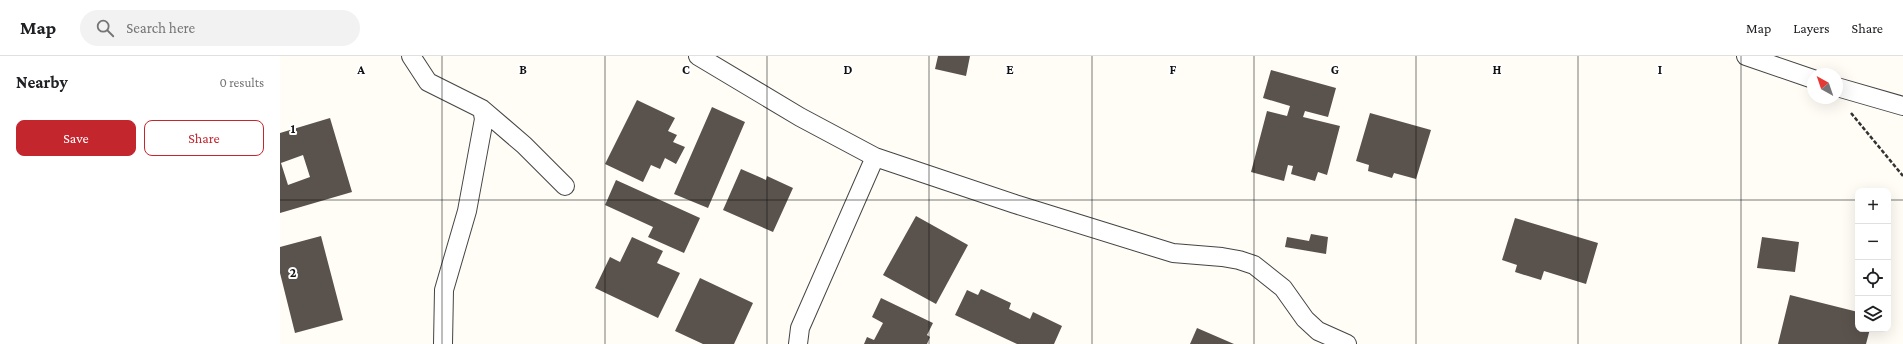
<!DOCTYPE html>
<html lang="en">
<head>
<meta charset="utf-8">
<style>
	:root { --surface:#fff; --page:#f2f2f2; --text:#202124; --muted:#757577; --line:#e0e0e0; --accent:#c4262e }
	body { margin:0; font-family:"Crimson Pro",serif; background:var(--page); color:var(--text) }
	.controls { position:absolute; right:12px; bottom:12px; display:grid; overflow:hidden; border-radius:8px; box-shadow:0 4px 16px #0002 }
	.controls button { width:36px; height:36px; display:grid; place-items:center; padding:0; border:0; border-bottom:1px solid var(--line); background:var(--surface); color:var(--text); font:20px sans-serif }
	.compass { position:absolute; left:1527px; top:12px; width:36px; height:36px; border-radius:50%; background:var(--surface); box-shadow:0 4px 16px #0002; rotate:320deg }
	.list { margin:0; padding:0; list-style:none }
	h2 { display:flex; justify-content:space-between; align-items:center; height:52px; margin:0; padding:0 16px; font-size:17px }
	h2 small { font-size:13px; font-weight:400; color:var(--muted) }
	.actions { display:flex; gap:8px; padding:12px 16px }
	.actions a { flex:1; padding:9px 0; border:1px solid var(--accent); border-radius:8px; text-align:center; font-size:14px; color:var(--accent) }
	.actions .main { background:var(--accent); color:#fff }
	.icon { flex:none; width:22px; height:22px; fill:none; stroke:currentColor; stroke-width:2; stroke-linecap:round; stroke-linejoin:round }
	.map { position:relative; flex:none; width:1623px; height:288px; overflow:hidden }
	header { display:flex; align-items:center; gap:24px; box-sizing:border-box; height:56px; padding:0 20px; background:var(--surface); border-bottom:1px solid var(--line) }
	header strong { font-size:19px }
	nav { display:flex; gap:22px; margin-inline-start:auto; font-size:14px }
	.search { width:280px; height:36px; background:var(--page); display:flex; align-items:center; gap:10px; box-sizing:border-box; padding:0 14px; border-radius:22px; color:var(--muted); font-size:15px }
	main { display:flex }
	aside { flex:1; background:var(--surface) }
	.map>svg:first-child { display:block }
	.building { fill:#5a524d; fill-rule:evenodd }
	.lines { fill:none; stroke-linecap:round; stroke-linejoin:round }
	.street-casing { stroke:#444; stroke-width:20 }
	.path { stroke:#333; stroke-width:2.5; stroke-dasharray:4 2; stroke-linecap:butt }
	.street { stroke:#fff; stroke-width:18 }
	.grid { fill:none; stroke:#111; stroke-width:1; stroke-opacity:0.55 }
	.grid-label { font-size:13px; text-anchor:middle; font-weight:bold; fill:#111; stroke:#fff; stroke-width:4; stroke-linejoin:round; paint-order:stroke }
</style>
</head>
<body>
<header>
<strong>Map</strong>
<div class="search"><svg class="icon" aria-label="search" viewBox="0 0 24 24"><circle cx="10" cy="10" r="6"/><path d="M15 15l6 6"/></svg>Search here</div>
<nav><a>Map</a><a>Layers</a><a>Share</a></nav>
</header>
<main>
<aside>
<h2>Nearby<small>0 results</small></h2>
<ul class="list">
</ul>
<div class="actions"><a class="main">Save</a><a>Share</a></div>
</aside>
<div class="map">
<svg width="1623" height="288" viewBox="0 0 1623 288">
	<rect width="100%" height="100%" fill="#fffdf5"/>
	<path class="building" d="M658 0H690L686 20 655 13Z
		M991 14 1056 32 1048 61 1025 55 1023 61 1060 70 1047 119 1038 116 1035 125 1011 118 1013 110 1008 109 1004 125 971 116 987 55 1007 60 1010 50 983 42Z
		M357 44 395 62 388 75 397 79 393 86 405 91 396 108 385 102 380 113 371 109 363 126 325 108Z
		M432 51 465 66 428 152 394 138Z
		M1090 57 1151 74 1136 123 1114 117 1112 122 1088 115 1089 109 1076 105Z
		M50 62 72 136 0 157V77ZM23 99 30 121 8 129 1 107Z
		M461 113 486 124 487 120 513 132 493 176 443 154Z
		M336 124 420 162 404 197 368 181 373 171 325 149Z
		M636 160 688 189 656 248 603 219Z
		M1235 162 1318 187 1306 228 1264 215 1261 224 1235 216 1237 209 1222 204Z
		M1031 178 1048 181 1046 198 1005 191 1007 181 1029 185Z
		M41 180 63 264 15 277 0 217V191Z
		M352 181 383 195 377 207 400 217 378 262 315 232 330 201 340 206Z
		M1482 181 1519 186 1515 216 1477 212Z
		M420 222 473 247 454 288H423L395 275Z
		M701 233 731 247 729 253 750 263 753 256 782 270 774 288H737L675 259 687 234 698 239Z
		M1510 239 1578 256V273H1590L1586 288H1498Z
		M601 242 653 267 647 279 650 281 647 288H584L587 281 594 284 603 267 592 261Z
		M917 272 954 288H910Z"/>
	<g class="lines">
		<g class="street-casing">
			<path id="street" d="M131 0 148 26 202 53 244 89 285 130
				M418 0 520 61 595 101 735 148 893 197 942 201 959 204 974 209 1003 232 1025 263 1038 275 1067 288
				M1466 0 1533 23
				M1557 31 1623 50
				M163 288 164 234 187 155 204 63 202 53
				M518 288 520 272 595 101"/>
		</g>
		<path class="path" d="M1571 57 1623 120"/>
		<use href="#street" class="street"/>
	</g>
	<path class="grid" d="M162 0V288M325 0V288M487 0V288M649 0V288M812 0V288M974 0V288M1136 0V288M1298 0V288M1461 0V288M0 144H1578M1608 144H1623"/>
	<g class="grid-label">
		<text x="81" y="18">A</text>
		<text x="243" y="18">B</text>
		<text x="406" y="18">C</text>
		<text x="568" y="18">D</text>
		<text x="730" y="18">E</text>
		<text x="893" y="18">F</text>
		<text x="1055" y="18">G</text>
		<text x="1217" y="18">H</text>
		<text x="1380" y="18">I</text>
		<text x="13" y="77">1</text>
		<text x="13" y="221">2</text>
	</g>
</svg>
<div class="controls">
<button>+</button>
<button>−</button>
<button><svg class="icon" aria-label="locate" viewBox="0 0 24 24"><circle cx="12" cy="12" r="6"/><path d="M12 2v4M12 18v4M2 12h4M18 12h4"/></svg></button>
<button><svg class="icon" aria-label="layers" viewBox="0 0 24 24"><path d="M12 4l9 5-9 5-9-5zM3 14l9 5 9-5"/></svg></button>
</div>
<svg class="compass" viewBox="-18 -18 36 36"><path d="M0-13l5 13h-10z" fill="#e53935"/><path d="M0 13l5-13h-10z" fill="#757577"/></svg>
</div>
</main>
</body>
</html>
